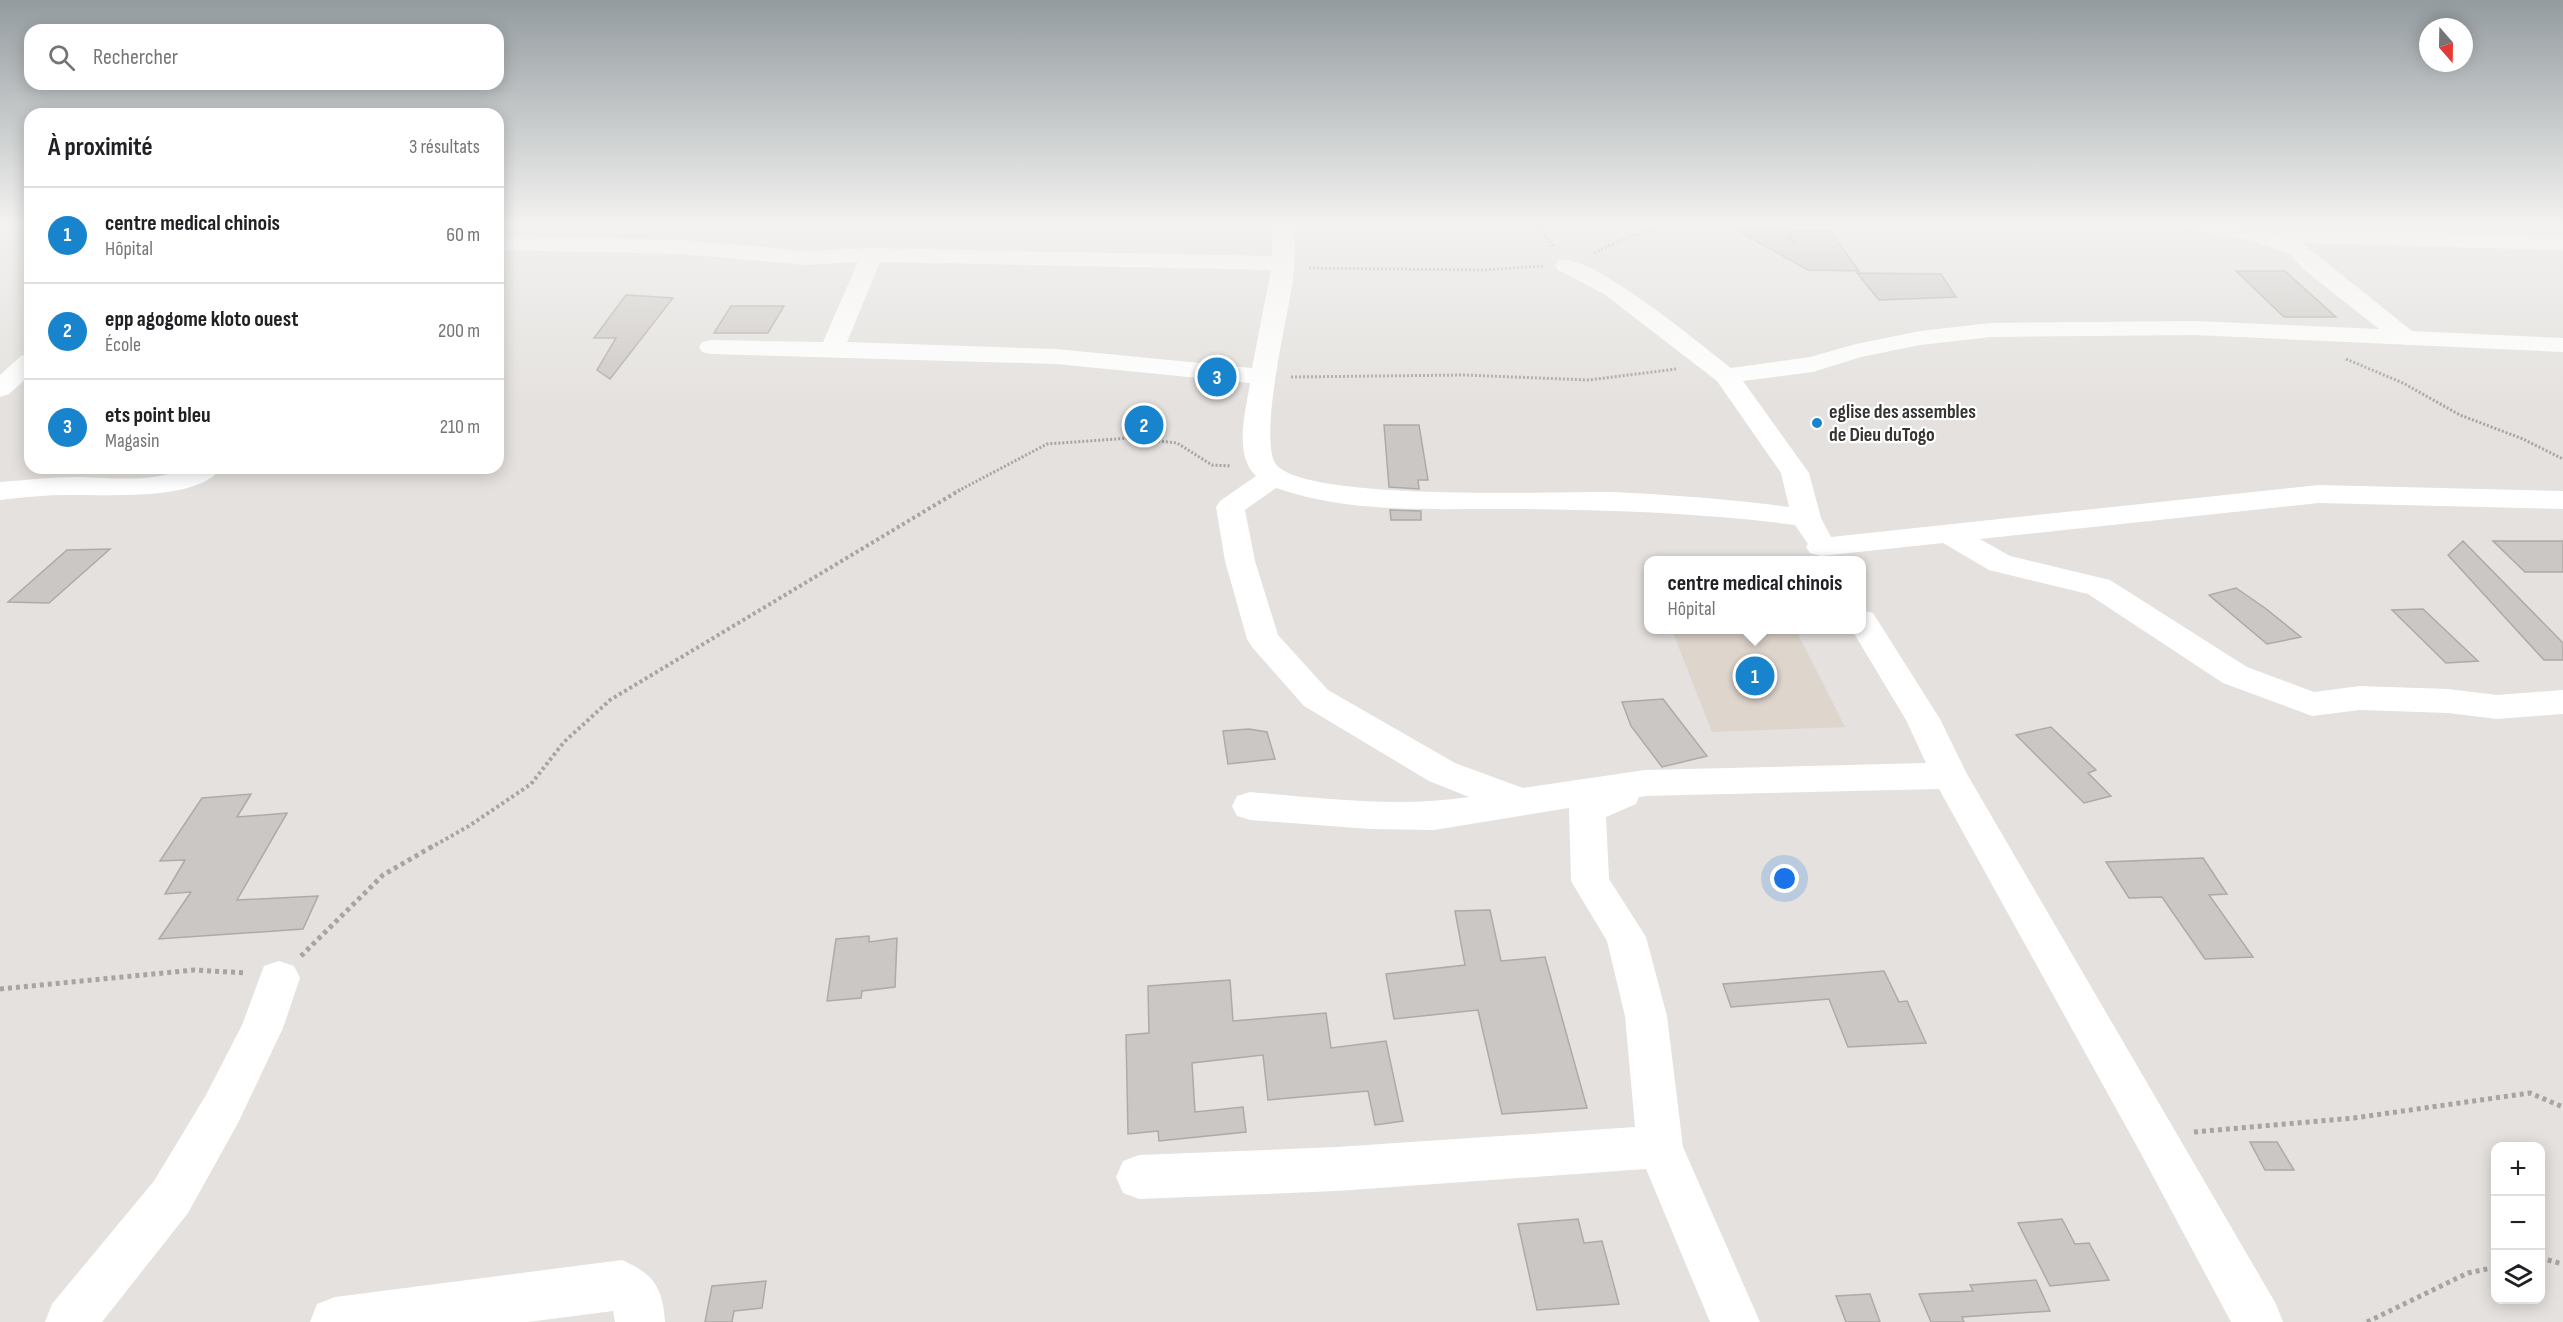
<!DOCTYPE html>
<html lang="fr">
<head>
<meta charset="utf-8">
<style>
	:root { --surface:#fff; --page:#f2f2f2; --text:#202124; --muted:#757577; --line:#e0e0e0; --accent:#1984ce }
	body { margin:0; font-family:"Sofia Sans Condensed",sans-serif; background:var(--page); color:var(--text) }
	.controls { position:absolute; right:18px; bottom:18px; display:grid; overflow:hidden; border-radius:12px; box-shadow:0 3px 15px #0003 }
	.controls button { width:54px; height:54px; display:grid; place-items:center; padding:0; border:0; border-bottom:2px solid var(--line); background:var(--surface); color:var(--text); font:30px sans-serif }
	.compass { position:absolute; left:2419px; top:18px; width:54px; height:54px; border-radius:50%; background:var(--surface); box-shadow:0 3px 15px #0003; rotate:160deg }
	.you { position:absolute; left:1785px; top:879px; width:21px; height:21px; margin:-15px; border:4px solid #fff; border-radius:50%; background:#1a73e8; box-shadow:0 0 0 9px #1a73e833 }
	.badge { display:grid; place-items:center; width:39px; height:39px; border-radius:50%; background:var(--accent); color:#fff; font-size:20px; font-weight:700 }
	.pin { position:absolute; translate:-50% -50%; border:3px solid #fff; box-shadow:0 2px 6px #0006 }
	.popup { position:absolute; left:1644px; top:556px; width:222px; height:78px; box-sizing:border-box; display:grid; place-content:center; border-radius:12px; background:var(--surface); filter:drop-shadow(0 2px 4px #0005); font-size:20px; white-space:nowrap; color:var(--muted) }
	.popup b { font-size:22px; color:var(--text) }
	.popup::after { content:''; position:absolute; left:50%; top:100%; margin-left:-12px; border:12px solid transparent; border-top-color:var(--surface) }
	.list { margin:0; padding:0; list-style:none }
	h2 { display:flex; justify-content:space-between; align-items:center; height:78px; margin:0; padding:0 24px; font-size:26px }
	h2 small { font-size:20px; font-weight:400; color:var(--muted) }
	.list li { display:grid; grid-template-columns:39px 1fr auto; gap:18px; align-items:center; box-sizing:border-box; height:96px; padding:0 24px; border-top:2px solid var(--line) }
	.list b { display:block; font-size:22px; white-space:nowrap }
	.list p { margin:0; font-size:20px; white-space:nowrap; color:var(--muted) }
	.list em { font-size:20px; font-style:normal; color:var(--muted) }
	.icon { flex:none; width:33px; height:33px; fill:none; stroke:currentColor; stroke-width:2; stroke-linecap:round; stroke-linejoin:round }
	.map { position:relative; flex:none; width:2563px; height:1322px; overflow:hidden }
	.search { position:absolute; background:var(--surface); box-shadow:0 3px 15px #0003; left:24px; top:24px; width:480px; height:66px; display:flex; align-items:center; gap:15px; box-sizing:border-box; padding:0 21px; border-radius:18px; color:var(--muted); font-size:22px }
	.panel { position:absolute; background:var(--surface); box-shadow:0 3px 15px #0003; left:24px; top:108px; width:480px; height:366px; border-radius:18px }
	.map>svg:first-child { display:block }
	.built { fill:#ded5cc }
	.building { fill:#cbc7c4; stroke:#adaaa7; stroke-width:1.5 }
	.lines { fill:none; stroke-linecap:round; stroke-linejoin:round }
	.path-far2 { stroke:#a7a5a3; stroke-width:3; stroke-dasharray:2 2; stroke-linecap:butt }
	.path-far1 { stroke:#a7a5a3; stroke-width:4; stroke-dasharray:3 3; stroke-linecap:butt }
	.path { stroke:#a7a5a3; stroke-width:5; stroke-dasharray:4 4; stroke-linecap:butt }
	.minor { fill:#fff; fill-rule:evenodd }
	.poi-dot { fill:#1984ce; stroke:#fff; stroke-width:2 }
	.labels { text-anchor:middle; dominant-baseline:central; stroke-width:4.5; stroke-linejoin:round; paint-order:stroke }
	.poi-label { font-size:20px; font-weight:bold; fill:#363534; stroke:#fff; text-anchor:start }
</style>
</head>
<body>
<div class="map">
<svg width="2563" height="1322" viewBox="0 0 2563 1322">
	<rect width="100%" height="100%" fill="#e4e1de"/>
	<path class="built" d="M1672 630H1796L1845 727 1712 732Z"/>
	<path class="building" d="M1733 228H1785L1795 244 1789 232 1830 231 1859 271 1808 270Z
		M2236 271H2285L2336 317H2284Z
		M1857 273 1941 274 1956 297 1879 300Z
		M626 295 673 298 610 379 597 370 616 338H594Z
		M731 306H784L768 333H714Z
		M1384 425H1419L1428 480H1418L1419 489 1389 487Z
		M1390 510 1421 511V520H1391Z
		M2463 541 2563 643V660H2544L2448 555Z
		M2493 541H2563V572H2525Z
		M110 549 49 603 8 602 67 550Z
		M2236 588 2265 608 2301 637 2267 644 2209 595Z
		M2423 609 2478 661 2446 663 2392 610Z
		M1663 699 1707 756 1662 767 1631 726 1622 702Z
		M2051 727 2096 770 2088 773 2111 796 2084 803 2016 735Z
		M1249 729 1267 732 1275 759 1228 764 1223 731Z
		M251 794 237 817 287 813 237 900 318 896 303 929 159 939 191 892 165 894 185 860 160 861 202 798Z
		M2203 858 2227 894 2209 895 2253 957 2205 959 2162 897 2129 898 2106 862Z
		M1490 910 1501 961 1545 957 1587 1108 1502 1114 1478 1010 1394 1019 1386 974 1465 965 1455 911Z
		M869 936V942L897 938 895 987 862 991 861 998 827 1001 836 939Z
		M1884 971 1899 1002 1907 1001 1926 1043 1848 1047 1829 999 1731 1007 1723 984Z
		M1230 980 1233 1021 1326 1013 1331 1048 1386 1041 1403 1121 1375 1125 1368 1091 1268 1100 1263 1055 1192 1063 1195 1112 1243 1107 1246 1132 1159 1141 1158 1131 1128 1134 1126 1035 1149 1033 1148 986Z
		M2250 1142H2277L2294 1170H2265Z
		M1578 1219 1584 1243 1602 1241 1619 1304 1537 1310 1518 1224Z
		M2062 1219 2075 1244 2089 1243 2109 1280 2050 1286 2018 1223Z
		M2036 1280 2050 1311 1962 1317 1964 1322H1931L1919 1294 1973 1291 1970 1285Z
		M766 1281 762 1308 734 1311 732 1322H705L712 1286Z
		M1870 1294 1880 1322H1846L1836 1296Z"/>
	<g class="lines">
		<path class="path-far2" d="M791 222 793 234
			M1535 222 1554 247
			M1594 253 1621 240 1677 222
			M1309 268 1482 270 1544 266
			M2346 359 2403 383 2460 415 2523 439 2563 459
			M1291 377 1464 375 1589 380 1676 369
			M958 491 1047 444 1130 438 1177 443 1212 465 1231 466"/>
		<path class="path-far1" d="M430 848 469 826 531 784 564 742 610 700 960 490"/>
		<path class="path" d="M301 956 383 875 433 846
			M0 989 194 970 247 973
			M2194 1132 2354 1118 2530 1093 2563 1107
			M2540 1258 2563 1264
			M2367 1322 2468 1273 2496 1267"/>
		<path class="minor" d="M1273 222H1295C1295 243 1295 265 1292 286 1286 323 1261 429 1274 461 1292 503 1562 491 1612 492 1672 495 1730 499 1789 507L1781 473 1717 381 1604 294 1558 270 1555 265 1558 260C1591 252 1701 345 1731 368L1810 357 1856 344 1920 331 1991 323 2195 321 2379 329 2303 269 2290 254 2249 240 2181 227 2178 222H2225L2275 234 2285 229 2563 236V250L2302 243 2412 331 2563 338V352L2195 335 1991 337 1920 345 1861 357 1813 372 1743 381 1809 473 1821 518 1831 537 2319 485 2563 491V509L2319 503 1980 539 2010 556 2110 580 2247 667 2314 692 2360 686 2448 689 2497 695 2563 690V714L2497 719 2448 713 2360 710 2312 716 2223 683 2088 594 1989 570 1943 543 1821 556 1810 553 1806 547 1808 544 1795 525C1703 513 1612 510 1519 509 1438 508 1354 515 1276 488L1245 510 1255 561 1278 635 1328 690 1455 763 1523 788 1645 770 1926 763 1906 720 1852 630H1862V610L1873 613 1940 719 1967 774 2276 1304 2283 1322H2231L2139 1150 1939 789 1645 796 1639 797 1636 804 1606 817 1609 879 1646 937 1667 1016 1683 1147 1760 1322H1710L1646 1169 1337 1191 1139 1199 1123 1193 1116 1177 1123 1161 1139 1155 1337 1147 1635 1127 1625 1016 1607 941 1571 881 1569 808 1434 830 1370 829 1250 820 1237 816 1232 806 1237 796 1250 792C1323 798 1397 808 1469 797L1429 781 1304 706 1252 647 1247 639 1225 561 1216 507 1220 501 1256 476C1233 455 1246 410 1250 383L1056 364 711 354 702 352 699 347 702 342 711 340 823 342 858 262 805 265 684 254 498 250V236L684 240 805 251 872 248 1272 256ZM880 262 1271 270 1252 368 1056 349 847 342Z
			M30 353V375L9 394 0 397V375L21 356Z
			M186 468H221C198 502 106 494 70 495 46 495 23 497 0 500V482C26 480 53 477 79 477 114 478 154 483 186 468Z
			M279 961 294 966 300 978 283 1028 238 1123 188 1213 102 1322H45L52 1304 154 1181 206 1095 242 1025 264 966Z
			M622 1260C654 1274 663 1288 665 1322H615L613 1311 528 1322H310L317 1304 335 1297Z"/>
	</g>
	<linearGradient id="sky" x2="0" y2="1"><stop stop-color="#949ca0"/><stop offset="0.55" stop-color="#f3f2f0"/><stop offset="1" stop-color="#f3f2f0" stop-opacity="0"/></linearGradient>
	<rect width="2563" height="407" fill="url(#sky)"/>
	<circle class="poi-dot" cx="1817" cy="423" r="6"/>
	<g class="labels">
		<g class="poi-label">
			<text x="1829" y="412">eglise des assembles<tspan x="1829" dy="23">de Dieu duTogo</tspan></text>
		</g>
	</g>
</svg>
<div class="controls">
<button>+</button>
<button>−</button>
<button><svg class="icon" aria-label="layers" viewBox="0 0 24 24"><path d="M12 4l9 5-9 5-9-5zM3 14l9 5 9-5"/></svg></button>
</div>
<svg class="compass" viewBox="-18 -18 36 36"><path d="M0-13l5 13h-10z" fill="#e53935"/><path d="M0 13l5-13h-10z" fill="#757577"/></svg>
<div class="you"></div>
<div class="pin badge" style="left:1755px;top:676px">1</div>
<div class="popup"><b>centre medical chinois</b>Hôpital</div>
<div class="pin badge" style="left:1144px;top:425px">2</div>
<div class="pin badge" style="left:1217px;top:377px">3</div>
<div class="search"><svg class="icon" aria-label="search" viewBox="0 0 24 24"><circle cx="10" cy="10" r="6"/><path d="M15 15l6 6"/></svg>Rechercher</div>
<section class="panel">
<h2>À proximité<small>3 résultats</small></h2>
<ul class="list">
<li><span class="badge">1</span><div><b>centre medical chinois</b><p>Hôpital</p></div><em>60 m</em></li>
<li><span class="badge">2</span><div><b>epp agogome kloto ouest</b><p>École</p></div><em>200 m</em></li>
<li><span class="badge">3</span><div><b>ets point bleu</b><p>Magasin</p></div><em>210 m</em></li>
</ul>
</section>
</div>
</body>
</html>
